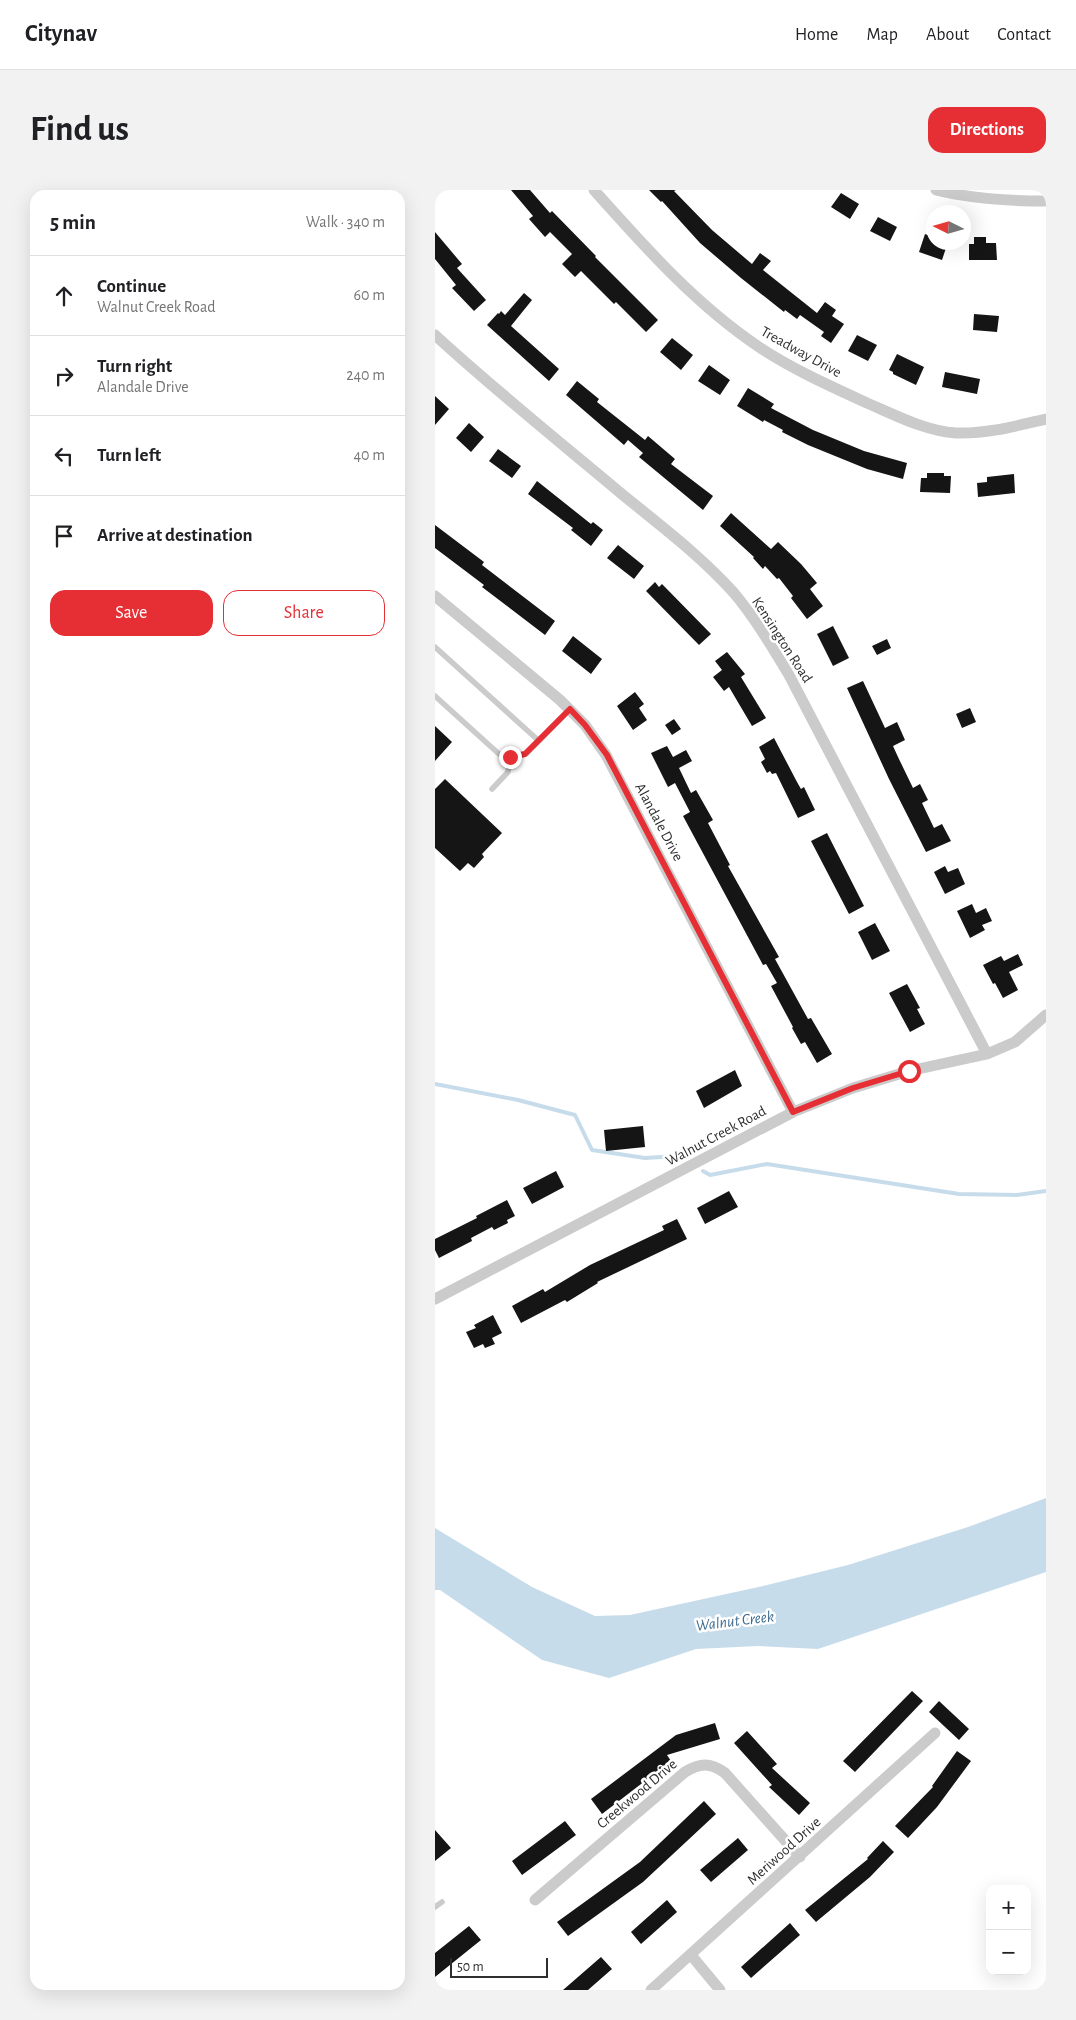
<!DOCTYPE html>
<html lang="en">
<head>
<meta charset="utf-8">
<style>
	:root { --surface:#fff; --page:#f2f2f2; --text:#202124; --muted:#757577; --line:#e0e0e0; --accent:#e52f34 }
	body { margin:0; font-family:"Alegreya Sans",sans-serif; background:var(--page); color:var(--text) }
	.controls { position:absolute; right:15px; bottom:15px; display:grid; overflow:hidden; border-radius:10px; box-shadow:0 5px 20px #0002 }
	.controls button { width:45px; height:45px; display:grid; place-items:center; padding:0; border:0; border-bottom:1px solid var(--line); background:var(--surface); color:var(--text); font:25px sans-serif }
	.compass { position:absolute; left:491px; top:15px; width:45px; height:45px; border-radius:50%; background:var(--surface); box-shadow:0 5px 20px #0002; rotate:275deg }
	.scale { position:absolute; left:15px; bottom:12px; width:98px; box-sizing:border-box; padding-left:5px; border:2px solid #2e2e2e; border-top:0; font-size:14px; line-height:18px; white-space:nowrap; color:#2e2e2e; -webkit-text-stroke:4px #fff; paint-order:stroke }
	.stop { position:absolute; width:15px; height:15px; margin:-11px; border:4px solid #e52f34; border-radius:50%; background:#fff }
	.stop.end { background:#e52f34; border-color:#fff; box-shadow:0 1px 5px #0008 }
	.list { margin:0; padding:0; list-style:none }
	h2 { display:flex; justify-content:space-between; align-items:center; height:65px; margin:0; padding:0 20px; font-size:21px }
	h2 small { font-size:16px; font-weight:400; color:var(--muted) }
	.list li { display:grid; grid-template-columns:32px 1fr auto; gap:15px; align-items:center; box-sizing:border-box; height:80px; padding:0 20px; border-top:1px solid var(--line) }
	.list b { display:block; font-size:19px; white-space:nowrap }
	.list p { margin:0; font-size:16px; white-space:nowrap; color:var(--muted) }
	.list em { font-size:16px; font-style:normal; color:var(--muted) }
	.actions { display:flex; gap:10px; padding:15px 20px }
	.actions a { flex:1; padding:11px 0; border:1px solid var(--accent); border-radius:15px; text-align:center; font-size:18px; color:var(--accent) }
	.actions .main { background:var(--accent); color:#fff }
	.icon { flex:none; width:28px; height:28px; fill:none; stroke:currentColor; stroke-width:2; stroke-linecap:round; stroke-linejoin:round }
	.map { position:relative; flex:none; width:611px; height:1800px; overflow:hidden; border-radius:15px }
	header { display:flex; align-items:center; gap:30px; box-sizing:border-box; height:70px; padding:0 25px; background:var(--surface); border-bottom:1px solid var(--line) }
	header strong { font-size:24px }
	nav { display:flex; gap:28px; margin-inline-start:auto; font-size:18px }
	.intro { display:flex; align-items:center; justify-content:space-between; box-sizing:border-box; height:120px; padding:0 30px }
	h1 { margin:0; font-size:35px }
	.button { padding:12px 22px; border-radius:15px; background:var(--accent); color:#fff; font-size:18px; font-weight:700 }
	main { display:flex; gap:30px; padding:0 30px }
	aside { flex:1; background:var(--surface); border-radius:15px; box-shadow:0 5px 20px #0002 }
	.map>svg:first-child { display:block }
	.water { fill:#c7dceb }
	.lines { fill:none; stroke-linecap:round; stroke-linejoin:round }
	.stream { stroke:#c7dceb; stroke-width:4 }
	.building { fill:#151515 }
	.lane { stroke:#cbcbcb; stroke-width:5.5 }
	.street { stroke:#cbcbcb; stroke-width:11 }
	.route { stroke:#e52f34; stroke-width:6 }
	.labels { text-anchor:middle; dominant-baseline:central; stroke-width:5; stroke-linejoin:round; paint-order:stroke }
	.street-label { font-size:15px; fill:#2e2e2e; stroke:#fff }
	.water-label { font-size:16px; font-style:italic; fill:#3c6b90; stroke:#fff }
</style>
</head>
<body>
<header>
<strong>Citynav</strong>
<nav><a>Home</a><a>Map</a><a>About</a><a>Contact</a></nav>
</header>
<div class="intro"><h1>Find us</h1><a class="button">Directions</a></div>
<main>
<aside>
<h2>5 min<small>Walk · 340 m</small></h2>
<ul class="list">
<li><svg class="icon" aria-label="ahead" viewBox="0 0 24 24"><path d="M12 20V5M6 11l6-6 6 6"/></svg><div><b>Continue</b><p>Walnut Creek Road</p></div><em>60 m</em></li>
<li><svg class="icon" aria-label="right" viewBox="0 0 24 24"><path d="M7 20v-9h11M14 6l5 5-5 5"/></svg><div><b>Turn right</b><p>Alandale Drive</p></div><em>240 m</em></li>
<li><svg class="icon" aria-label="left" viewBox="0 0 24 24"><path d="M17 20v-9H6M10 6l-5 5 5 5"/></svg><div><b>Turn left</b></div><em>40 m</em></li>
<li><svg class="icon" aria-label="arrive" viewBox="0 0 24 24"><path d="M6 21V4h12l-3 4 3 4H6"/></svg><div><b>Arrive at destination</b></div></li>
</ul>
<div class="actions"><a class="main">Save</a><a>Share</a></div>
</aside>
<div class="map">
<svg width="611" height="1800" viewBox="0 0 611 1800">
	<rect width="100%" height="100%" fill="#fff"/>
	<path class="water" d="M611 1308V1382L383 1459 323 1456 261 1459 174 1488 107 1470 5 1400H0V1338L97 1397 160 1426 195 1425 328 1396 413 1375 533 1337Z"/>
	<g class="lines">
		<path class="stream" d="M0 894 83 910 140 925 157 960 210 968 243 966 248 969
			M268 981 275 985 332 974 524 1004 582 1005 611 1001"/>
	</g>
	<path class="building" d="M76 0H95L115 23 117 21 161 66 160 67 223 130 211 142 181 112 179 114 146 81 140 87 127 74 137 64 115 42 110 47 94 29 98 26Z
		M214 0H241L239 1 277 40 317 74 325 63 336 71 328 80 382 123 390 112 401 120 397 126 409 134 396 153 386 146 389 142 365 125 362 129 350 120 349 122 306 88 265 53 227 11 226 12Z
		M406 3 424 14 415 29 396 17Z
		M443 27 462 37 455 51 435 41Z
		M0 42 27 74 22 78 51 110 39 121 17 98 21 95 0 69Z
		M490 44 498 47V52H513L507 70 484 62Z
		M539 47H551V53H561L562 70H534V54H539Z
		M89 103 97 110 76 136 124 179 114 191 52 135 63 123 64 124 66 121 70 125Z
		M539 124 564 126 562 142 538 140Z
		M422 145 442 155 433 171 413 161Z
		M237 148 258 165 246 180 225 162Z
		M462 164 489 177 481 195 458 184V182L454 180Z
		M274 175 295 190 285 205 263 191Z
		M510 182 545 189 542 204 507 197Z
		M142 191 164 209 162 212 210 250 213 246 240 269 236 274 278 306 268 320 204 267 208 263 193 250 189 255 131 205Z
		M313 198 339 214 336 218 378 240 429 261 472 273 468 289 432 279 373 255 347 242 348 240 329 230 328 232 302 216Z
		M0 206 14 219 0 235Z
		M34 233 49 247 36 262 21 248Z
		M63 259 86 276 77 288 54 271Z
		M492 283H509V286H516L515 303 485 302 486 288H492Z
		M579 284 580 303 543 307 542 293 552 292V287Z
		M102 291 156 334 158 332 168 340 156 356 136 340 138 338 93 304Z
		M296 323 336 359 343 352 366 374 382 393 375 399 388 416 372 429 356 408 358 406 344 388 342 389 330 376 328 379 318 368 319 367 285 336Z
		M0 335 49 372 47 375 120 431 110 445 47 397 49 395 0 358Z
		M183 355 209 376 199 389 172 368Z
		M220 392 224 397 227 394 276 444 264 455 211 401Z
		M398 436 414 468 398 476 382 444Z
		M138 446 167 469 156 484 127 461Z
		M452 449 456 458 442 465 437 456Z
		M292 462 310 484 306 487 331 528 317 536 294 497 289 501 278 487 287 480 280 471Z
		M428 491 450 538 462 532 470 550 458 556 463 567 478 598 485 594 493 610 487 613 499 638 507 634 516 651 491 662 454 589 412 498Z
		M200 502 209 514 204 518 212 530 198 540 182 516Z
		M535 518 541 532 527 538 521 524Z
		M239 529 246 539 237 545 230 535Z
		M0 536 17 552 0 571Z
		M339 548 362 592 366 599 369 597 380 620 363 628 341 583 337 584 335 581 332 583 326 572 330 569 324 557Z
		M232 556 238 567 251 560 257 571 244 578 256 603 261 600 278 630 273 633 295 675 293 676 344 767 340 769 373 829 376 828 397 864 382 873 370 852 366 854 357 838 358 837 336 796 342 793 331 774 328 775 248 626 255 622 240 593 233 597 216 563Z
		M10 589 67 643 47 664 49 667 39 678 33 673 25 681 0 658V599Z
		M392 643 429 716 414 724 376 651Z
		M510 676 513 682 523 678 530 694 510 704 499 682Z
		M537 714 541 723 551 718 557 731 547 735 550 740 535 748 522 721Z
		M440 733 455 761 437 770 423 742Z
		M583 764 588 775 574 782 583 800 568 808 560 793 558 794 548 775 566 766 569 771Z
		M472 794 485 818 482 819 490 834 475 842 454 803Z
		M300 880 307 896 269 918 261 901Z
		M208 936 210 957 171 961 169 940Z
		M121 981 129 997 97 1014 88 998Z
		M294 1001 303 1017 270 1034 262 1018Z
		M72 1010 80 1026 72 1030 73 1033 59 1040 57 1037 36 1048 37 1051 4 1068 0 1060V1049L42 1028 41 1026Z
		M242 1029 252 1049 162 1092 163 1093 132 1112 130 1110 86 1133 77 1116 108 1099 110 1102 155 1075 229 1040 227 1036Z
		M58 1125 67 1143 57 1148 60 1154 50 1158 48 1154 39 1158 31 1142 41 1138 39 1135Z
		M477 1501 488 1511 420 1582 408 1571Z
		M504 1511 534 1539 524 1550 494 1522Z
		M280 1533 285 1549 232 1565 236 1571 167 1624 156 1609 241 1545Z
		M312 1541 342 1574 337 1578 375 1613 364 1625 334 1597 337 1595 299 1553Z
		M522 1561 536 1571 502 1617 473 1648 460 1636 498 1597 497 1596Z
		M269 1611 281 1624 208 1692 133 1746 122 1732 205 1672Z
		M130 1631 141 1645 87 1685 77 1671Z
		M0 1640 16 1658 0 1671Z
		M303 1648 313 1660 276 1692 265 1680Z
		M448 1651 459 1662 435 1687 381 1732 370 1720 433 1669 432 1668Z
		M232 1710 242 1722 206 1754 196 1742Z
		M355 1733 365 1745 316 1788 306 1777Z
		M34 1736 46 1750 0 1787V1763Z
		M166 1767 177 1779 153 1800H128Z"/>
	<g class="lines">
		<path class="lane" d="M0 457 104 551
			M0 506 64 564 75 567 91 564 135 519
			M57 599 73 582 75 567
			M0 1717 7 1712"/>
		<path class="street" d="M159 0C210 57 260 114 324 157 357 179 395 196 432 213 460 225 490 241 521 243 552 244 581 236 611 229
			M501 0C537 9 574 11 611 11
			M0 145C61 201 125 252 188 305 226 336 266 366 299 403 320 428 337 457 354 485L552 864
			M0 406 125 510 150 535 171 565 358 922
			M0 1109 358 922 418 898 474 881 552 864 580 852 611 825
			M100 1710 250 1582C265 1573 275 1572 290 1583L365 1667
			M256 1765 285 1800
			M216 1800 500 1543"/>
	</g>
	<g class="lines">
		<path class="route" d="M75 567 90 564 135 519 150 535 172 565 358 922 418 898 474 881"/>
	</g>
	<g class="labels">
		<g class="street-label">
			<text transform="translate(366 162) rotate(29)">Treadway Drive</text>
			<text transform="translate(347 450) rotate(57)">Kensington Road</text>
			<text transform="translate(224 632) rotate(62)">Alandale Drive</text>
			<text transform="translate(281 946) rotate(-28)">Walnut Creek Road</text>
			<text transform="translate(202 1604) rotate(-40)">Creekwood Drive</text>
			<text transform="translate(349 1661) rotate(-42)">Meriwood Drive</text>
		</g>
		<g class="water-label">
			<text transform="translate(300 1431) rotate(-7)">Walnut Creek</text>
		</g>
	</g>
</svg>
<div class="controls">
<button>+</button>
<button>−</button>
</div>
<svg class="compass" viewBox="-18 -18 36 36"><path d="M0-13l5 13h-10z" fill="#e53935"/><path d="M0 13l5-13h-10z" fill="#757577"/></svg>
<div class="scale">50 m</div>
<div class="stop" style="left:474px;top:881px"></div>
<div class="stop end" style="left:75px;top:567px"></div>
</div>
</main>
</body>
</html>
